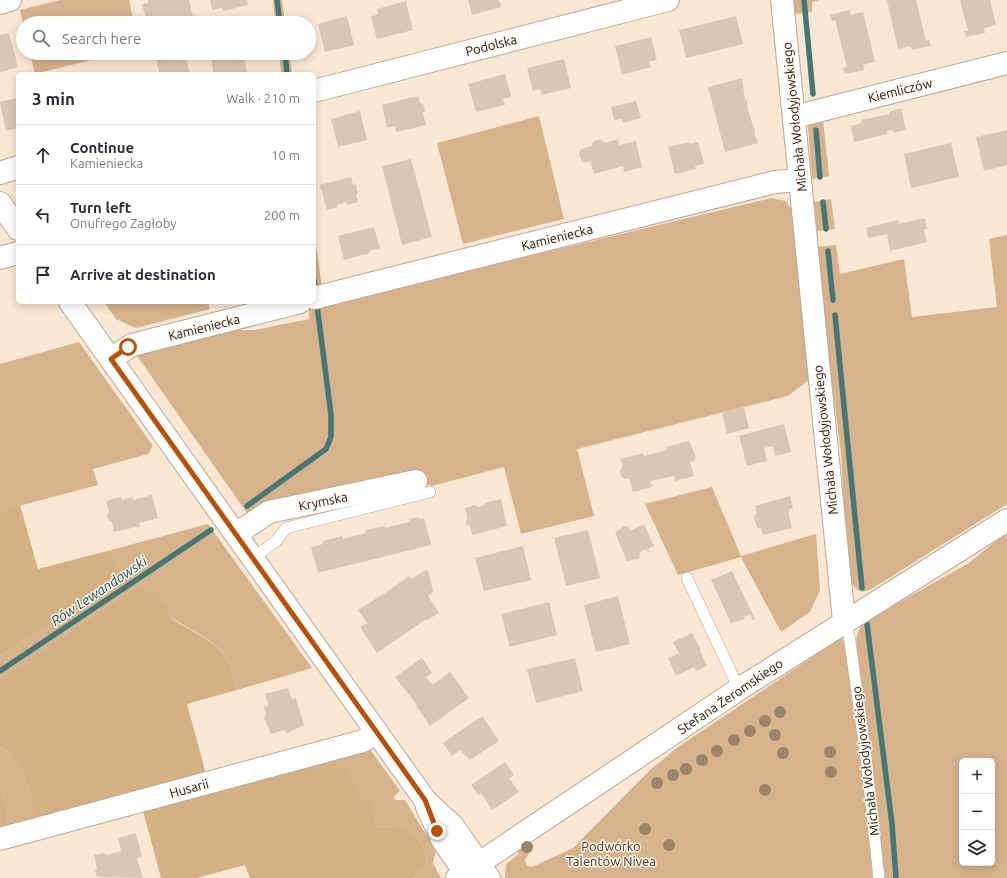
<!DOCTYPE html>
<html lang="en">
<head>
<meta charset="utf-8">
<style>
	:root { --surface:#fff; --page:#f7f7f7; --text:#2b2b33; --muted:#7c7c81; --line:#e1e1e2 }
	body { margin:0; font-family:Ubuntu,sans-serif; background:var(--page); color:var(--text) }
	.controls { position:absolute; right:12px; bottom:12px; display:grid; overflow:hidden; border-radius:6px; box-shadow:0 2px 10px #0003 }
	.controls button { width:36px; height:36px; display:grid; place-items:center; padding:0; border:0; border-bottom:1px solid var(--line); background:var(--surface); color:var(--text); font:20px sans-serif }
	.stop { position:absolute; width:12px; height:12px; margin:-9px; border:3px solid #b45309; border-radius:50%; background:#fff }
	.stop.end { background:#b45309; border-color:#fff; box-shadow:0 1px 4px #0008 }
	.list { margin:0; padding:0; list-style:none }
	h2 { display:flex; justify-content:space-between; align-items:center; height:52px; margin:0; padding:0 16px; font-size:17px }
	h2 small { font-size:13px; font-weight:400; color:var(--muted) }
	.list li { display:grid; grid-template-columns:26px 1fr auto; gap:12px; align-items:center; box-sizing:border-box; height:60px; padding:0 16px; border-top:1px solid var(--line) }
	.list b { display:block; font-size:15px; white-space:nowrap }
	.list p { margin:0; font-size:13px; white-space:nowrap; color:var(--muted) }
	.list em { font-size:13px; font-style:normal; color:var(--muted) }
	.icon { flex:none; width:22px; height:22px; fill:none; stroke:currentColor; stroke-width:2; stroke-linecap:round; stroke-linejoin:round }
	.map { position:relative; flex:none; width:1007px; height:878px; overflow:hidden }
	.search { position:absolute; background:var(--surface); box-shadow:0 2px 10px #0003; left:16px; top:16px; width:300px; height:44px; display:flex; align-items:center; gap:10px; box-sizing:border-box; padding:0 14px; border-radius:22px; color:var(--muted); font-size:15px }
	.panel { position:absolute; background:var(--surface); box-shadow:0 2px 10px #0003; left:16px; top:72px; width:300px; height:232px; border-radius:6px }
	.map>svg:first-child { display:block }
	.green { fill:#d6b38c; fill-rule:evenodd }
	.forest { fill:#d5b085 }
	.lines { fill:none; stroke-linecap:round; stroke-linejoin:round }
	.stream { stroke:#477674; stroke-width:5.5 }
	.building { fill:#d9c7b4 }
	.service-casing { stroke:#b9a895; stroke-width:12 }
	.minor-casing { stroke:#b9a895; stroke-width:24 }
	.service { stroke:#fff; stroke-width:11 }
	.minor { stroke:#fff; stroke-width:22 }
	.tree { fill:#9b8469 }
	.route { stroke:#b45309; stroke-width:5 }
	.labels { text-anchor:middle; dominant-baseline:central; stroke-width:3; stroke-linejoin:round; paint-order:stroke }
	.street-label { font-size:13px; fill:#1e1710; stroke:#fef7ef }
	.park-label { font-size:13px; fill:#4d3311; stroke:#fef7ef }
	.water-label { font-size:14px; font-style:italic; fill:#115051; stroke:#fef7ef }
</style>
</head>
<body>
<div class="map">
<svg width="1007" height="878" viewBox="0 0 1007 878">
	<rect width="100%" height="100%" fill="#fae8d4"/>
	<path class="green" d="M60 0H129L134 23H23L20 10Z
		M273 0H282L285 23H275Z
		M794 0H819L812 2V12L795 14Z
		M30 53H119L35 74Z
		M279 53H289L292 74H281Z
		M539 116 564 219 463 244 437 143Z
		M823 119 829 176 812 179 808 126 810 123Z
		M771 198 786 201 796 216 810 379 788 396 577 449 594 516 521 534 504 467 432 486 402 476 249 516 135 353 239 326 242 330H255L309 319V309Z
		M831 199 835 229 817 231 814 202Z
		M314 229 322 288 314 289Z
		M1007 235V504L873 588C857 597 853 587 848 573L841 453 815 251 816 247 836 245 840 274 904 259 912 317 997 307 989 239Z
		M104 302H208L210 309 136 328 116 319Z
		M79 342 153 446 148 454 93 469 98 485 0 511V364Z
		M712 487 741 556 816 534 820 590 810 612 781 632 741 557 678 575 645 504Z
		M208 524 312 668 237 690C233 655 216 643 187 627 180 623 172 620 167 612 165 609 164 604 163 600L134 588 0 678V656L123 578 111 550Z
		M1007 532V878H882L856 640C859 627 862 623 873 617L969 563ZM962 761H992V863H962Z
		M841 638 847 643 851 693 861 757 873 878H505L506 864 519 854 516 849 525 843 531 845 530 852 525 860 527 866 532 867 573 848 649 771 678 747Z
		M0 746C25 762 28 792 36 819L7 826 6 806 0 785Z
		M369 748 400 791 394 796 395 800H405L436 851 433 863 441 878H415L427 864C426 841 417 835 398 825L385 828 374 826 375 815 355 795V783L327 762Z"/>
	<path class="forest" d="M20 505 38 569 111 550 123 578 0 656V511Z
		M134 588C141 590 151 591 158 595 167 602 166 616 177 622 209 641 232 648 237 690L187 704 206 774 36 819C28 792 25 762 0 746V678Z
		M327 762 348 769 355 783V795L372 804 375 815 374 826 385 828 398 825C417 835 426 841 427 864L415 878H250L245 865 197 878H161L143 811Z
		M0 785 6 806 7 826 0 828Z"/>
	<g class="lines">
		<path class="stream" d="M277 0 280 23
			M804 0 813 94
			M285 53 287 74
			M816 130 820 177
			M823 202 826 229
			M828 251 833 300
			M314 280 315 289
			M835 315 862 588
			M247 506 326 449 331 437V415L317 305
			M867 624 892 824 896 878
			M0 671 211 530"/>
	</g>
	<path class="building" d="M148 0H189L194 21 187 23H147L142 4 148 3Z
		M210 0H247L248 5 223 11 222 8 212 10Z
		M468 0H499L501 7 472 15Z
		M887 0H916L926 41 929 40 931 46 912 50 910 46 898 49Z
		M960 0H990L996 25 984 28 985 33 966 37 964 31H968Z
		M406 1 413 30 377 39 371 17 378 14 377 9Z
		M850 10 851 15 863 12 875 62 863 65 864 70 845 74 843 68 847 67 835 20 832 21 830 15Z
		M347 16 354 45 325 52 318 24Z
		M736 16 743 44 686 58 679 30Z
		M9 33 18 67 2 72H0V35Z
		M651 37 657 60 649 62 651 67 622 75 615 46Z
		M170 53H185L190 74H160L155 57Z
		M211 53H243L247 72 238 74H217L213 71Z
		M564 59 571 88 542 95 540 89 533 91 527 68Z
		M505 74 511 97 503 99 505 105 476 112 468 84Z
		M742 78 745 100 747 99 748 111 755 131 754 132 758 143 725 152 708 87Z
		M418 96 420 103 423 104 425 110 423 113 426 125 396 132 395 126 387 128 382 105Z
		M18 98V128L6 131 0 102Z
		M636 101 641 118 623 123 622 119 614 120 611 107Z
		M901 108 906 130 893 133V130L887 131V134L854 142 851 126 862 123 861 120 889 114V112Z
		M360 111 367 140 338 147 331 119Z
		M1007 130V165L984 171 976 137Z
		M600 139 605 143 618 139 619 145 636 141 642 167 624 172 623 166 594 174 590 161 585 163 581 159 579 154 581 149 591 146 594 141Z
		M689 142V144L698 142 704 164 695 166 696 169 675 174 668 147Z
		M951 143 959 177 911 188 904 154Z
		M411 159 432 237 402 245 382 166Z
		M351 177 353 185 356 184 358 194 356 195 358 202 347 205 346 202 337 205V207L327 210 320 185Z
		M925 218 927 229H924L927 242 890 251 887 234 868 238 866 228 898 220 899 224Z
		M374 227 380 248 369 251 370 253 344 260 338 236Z
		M744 407 749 428 727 434 722 413Z
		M784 424 791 452 775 456 773 446 764 448 767 461 747 466 739 436Z
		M689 441 696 457 694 461 690 462 694 476 675 481 674 476 650 481 652 487 633 492 629 478 625 479 621 476 620 471 623 466 620 459 643 453 644 456 667 450 666 447Z
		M152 495 158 518 139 523 140 526 114 532 112 522 108 520 107 515 109 511 106 501 121 497 122 500 133 497V500Z
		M790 496 793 508 789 509V516L792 528 763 535 761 528H758L756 525 754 518 755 515 757 514 755 506Z
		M501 499 507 526 472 535 470 526 466 524 467 517 465 508 475 505 478 507 483 506 485 503Z
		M419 517 420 519 424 518 431 545 318 573 311 547 323 544 322 541 342 536 343 539 365 533V530L385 526V528L410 522 409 519Z
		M644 524 654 546 648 549 649 551 648 552 646 549 640 552 639 559 627 561 615 533 624 526 629 527 630 531Z
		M588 530 600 578 566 586 554 538Z
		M523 546 531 580 484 591 475 558Z
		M426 570 429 573 433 592 428 596 439 613 427 620 426 619 377 653 360 627 367 623 358 610 388 591 409 576 411 579Z
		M732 571 755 619 753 620 750 614 744 617 745 619 731 623 711 580Z
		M618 596 630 644 596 652 584 605Z
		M549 602 557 635 510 647 501 614Z
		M692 633 701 650 700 651 707 666 696 671 694 667 676 676 668 658 679 653 673 642Z
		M422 658 432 673 426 677 432 685 450 672 469 698 430 726 416 706 417 705 395 677Z
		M575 658 583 691 536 703 527 669Z
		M288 688 292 699 296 698 304 725 287 733 284 730 271 734 264 718 266 714 264 707 268 706 265 694Z
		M482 716 499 741 470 760 460 750 452 756 443 743Z
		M505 762 514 775 509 778 519 792 492 810 481 793 478 795 471 785Z
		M136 833 142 857 137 858 143 878 97 877 95 871 97 868 94 855 105 853 106 855 121 851 118 838Z"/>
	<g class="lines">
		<g class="service-casing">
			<path id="service" d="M253 558 276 541 286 528 430 492
				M687 578 739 689
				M844 621 849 635 866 757 879 878"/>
		</g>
		<g class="minor-casing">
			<path id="minor" d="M782 0 844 621
				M0 3 10 0
				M314 91 668 0
				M794 117 1007 63
				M0 173 18 167
				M0 203 18 229
				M0 258 18 253
				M314 298 775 182 800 180
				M70 302 425 800 453 826 489 878
				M111 359 132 345 300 302
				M236 534 269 512 416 481
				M427 807 443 841 469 878
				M0 839 363 741 377 732
				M457 878 739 689 1007 520"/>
		</g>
		<use href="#service" class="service"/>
		<use href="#minor" class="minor"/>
	</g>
	<g class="tree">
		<circle cx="780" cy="712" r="6"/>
		<circle cx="765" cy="721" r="6"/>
		<circle cx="750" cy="731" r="6"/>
		<circle cx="775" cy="735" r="6"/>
		<circle cx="734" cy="740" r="6"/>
		<circle cx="717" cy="751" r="6"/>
		<circle cx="830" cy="752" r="6"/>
		<circle cx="783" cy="753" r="6"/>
		<circle cx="702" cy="760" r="6"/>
		<circle cx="686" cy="769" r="6"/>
		<circle cx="831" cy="772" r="6"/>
		<circle cx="673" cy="775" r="6"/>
		<circle cx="657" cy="783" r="6"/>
		<circle cx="765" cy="790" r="6"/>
		<circle cx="645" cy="829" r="6"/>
		<circle cx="669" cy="845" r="6"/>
		<circle cx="527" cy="847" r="6"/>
	</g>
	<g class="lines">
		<path class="route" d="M128 347 111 359 425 800 437 831"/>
	</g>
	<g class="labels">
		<g class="street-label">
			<text transform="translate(491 45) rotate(-14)">Podolska</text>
			<text transform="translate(900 90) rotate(-14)">Kiemliczów</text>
			<text transform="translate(794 117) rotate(-96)">Michała Wołodyjowskiego</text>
			<text transform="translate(557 237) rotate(-14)">Kamieniecka</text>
			<text transform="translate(204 327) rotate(-14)">Kamieniecka</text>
			<text transform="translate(825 440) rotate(-96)">Michała Wołodyjowskiego</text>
			<text transform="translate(323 501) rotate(-12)">Krymska</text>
			<text transform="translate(730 696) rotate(-34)">Stefana Żeromskiego</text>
			<text transform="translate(865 761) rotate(-97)">Michała Wołodyjowskiego</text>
			<text transform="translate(189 788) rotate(-15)">Husarii</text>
		</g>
		<g class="park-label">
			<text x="611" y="846">Podwórko<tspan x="611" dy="15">Talentów Nivea</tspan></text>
		</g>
		<g class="water-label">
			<text transform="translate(99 591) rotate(-34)">Rów Lewandowski</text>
		</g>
	</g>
</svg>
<div class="controls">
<button>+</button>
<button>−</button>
<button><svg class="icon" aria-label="layers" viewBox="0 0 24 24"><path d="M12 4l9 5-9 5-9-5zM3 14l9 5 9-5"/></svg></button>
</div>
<div class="stop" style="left:128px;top:347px"></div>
<div class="stop end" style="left:437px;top:831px"></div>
<div class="search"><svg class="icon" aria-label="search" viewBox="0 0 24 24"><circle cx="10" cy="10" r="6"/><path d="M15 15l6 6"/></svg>Search here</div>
<section class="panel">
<h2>3 min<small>Walk · 210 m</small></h2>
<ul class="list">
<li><svg class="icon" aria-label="ahead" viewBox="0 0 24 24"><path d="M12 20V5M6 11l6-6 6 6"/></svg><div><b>Continue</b><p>Kamieniecka</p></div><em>10 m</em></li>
<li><svg class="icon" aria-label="left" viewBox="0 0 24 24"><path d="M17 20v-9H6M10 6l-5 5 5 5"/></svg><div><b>Turn left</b><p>Onufrego Zagłoby</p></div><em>200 m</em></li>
<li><svg class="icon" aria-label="arrive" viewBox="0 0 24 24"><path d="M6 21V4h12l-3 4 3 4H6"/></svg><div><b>Arrive at destination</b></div></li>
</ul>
</section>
</div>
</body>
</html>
